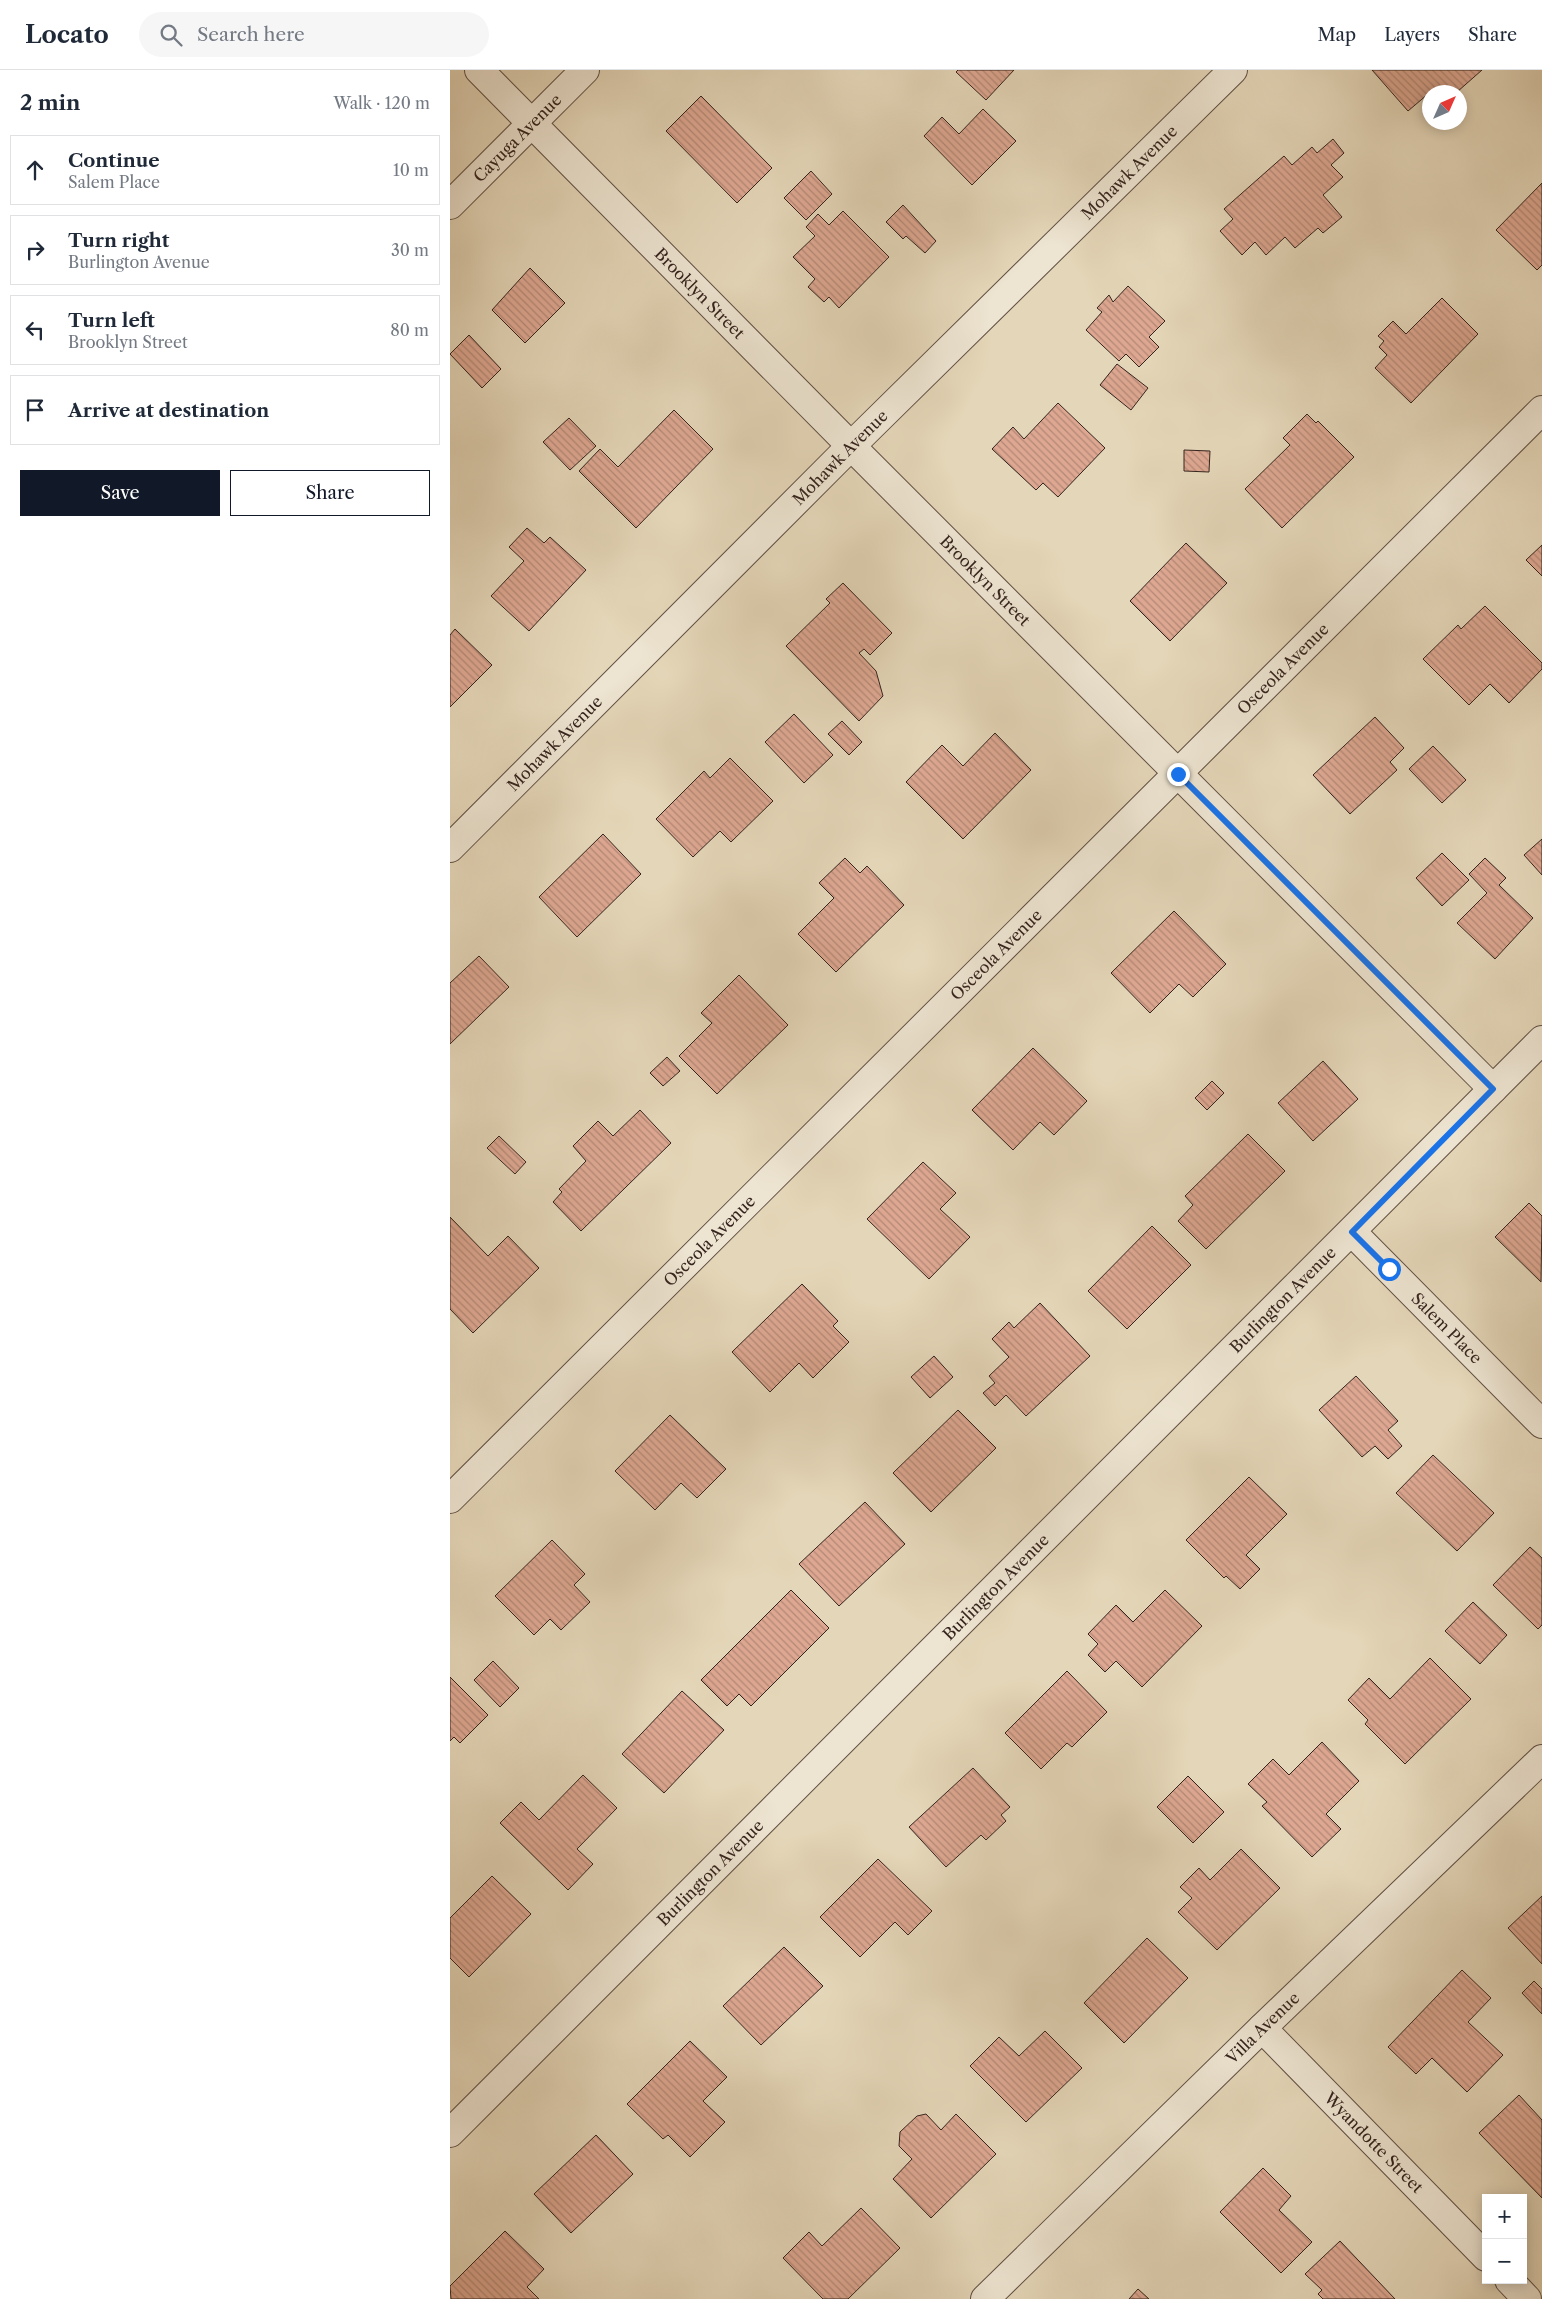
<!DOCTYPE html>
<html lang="en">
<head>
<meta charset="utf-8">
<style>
	:root { --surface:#fff; --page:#f6f6f7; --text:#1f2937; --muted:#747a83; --line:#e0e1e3; --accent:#111827 }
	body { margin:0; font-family:"Libre Caslon Text",serif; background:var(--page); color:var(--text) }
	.controls { position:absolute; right:15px; bottom:15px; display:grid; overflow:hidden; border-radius:0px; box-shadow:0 2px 12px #0003 }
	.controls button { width:45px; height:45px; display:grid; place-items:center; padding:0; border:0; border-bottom:1px solid var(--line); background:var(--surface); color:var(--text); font:25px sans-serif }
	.compass { position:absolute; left:972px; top:15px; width:45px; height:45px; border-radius:50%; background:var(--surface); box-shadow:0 2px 12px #0003; rotate:45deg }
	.stop { position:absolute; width:15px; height:15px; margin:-11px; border:4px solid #1a73e8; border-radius:50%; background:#fff }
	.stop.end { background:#1a73e8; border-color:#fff; box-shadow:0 1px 5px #0008 }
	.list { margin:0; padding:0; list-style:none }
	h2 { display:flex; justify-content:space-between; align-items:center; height:65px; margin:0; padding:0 20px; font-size:21px }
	h2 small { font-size:16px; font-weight:400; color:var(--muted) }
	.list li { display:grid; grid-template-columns:32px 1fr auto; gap:15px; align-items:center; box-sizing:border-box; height:70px; margin:0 10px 10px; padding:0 10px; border:1px solid var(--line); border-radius:0px }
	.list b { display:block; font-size:19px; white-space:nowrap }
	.list p { margin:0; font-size:16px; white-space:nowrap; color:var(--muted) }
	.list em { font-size:16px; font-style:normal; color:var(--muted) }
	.actions { display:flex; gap:10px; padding:15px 20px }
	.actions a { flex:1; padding:11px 0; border:1px solid var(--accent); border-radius:0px; text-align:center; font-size:18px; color:var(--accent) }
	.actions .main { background:var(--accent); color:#fff }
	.icon { flex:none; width:28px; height:28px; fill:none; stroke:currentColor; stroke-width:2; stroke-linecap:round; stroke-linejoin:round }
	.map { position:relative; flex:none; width:1092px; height:2229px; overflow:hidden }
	header { display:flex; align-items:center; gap:30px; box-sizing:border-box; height:70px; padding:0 25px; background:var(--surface); border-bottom:1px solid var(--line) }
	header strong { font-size:24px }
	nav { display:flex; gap:28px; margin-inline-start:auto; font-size:18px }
	.search { width:350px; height:45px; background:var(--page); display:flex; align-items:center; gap:12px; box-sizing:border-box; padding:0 18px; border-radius:28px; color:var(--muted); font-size:19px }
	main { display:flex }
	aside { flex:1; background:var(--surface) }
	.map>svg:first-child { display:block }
	.building { fill:url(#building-back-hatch); stroke:#35241e }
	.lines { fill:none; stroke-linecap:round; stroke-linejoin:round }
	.minor-casing { stroke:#615044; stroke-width:30 }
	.minor { stroke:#ede4d1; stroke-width:28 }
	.route { stroke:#1a73e8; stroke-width:6 }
	.labels { text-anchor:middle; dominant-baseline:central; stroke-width:4; stroke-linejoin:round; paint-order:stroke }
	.street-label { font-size:16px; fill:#35241e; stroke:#ede4d1 }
</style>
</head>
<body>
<header>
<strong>Locato</strong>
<div class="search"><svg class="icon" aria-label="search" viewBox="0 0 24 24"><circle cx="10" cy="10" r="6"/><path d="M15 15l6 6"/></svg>Search here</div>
<nav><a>Map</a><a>Layers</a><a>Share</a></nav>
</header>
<main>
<aside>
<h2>2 min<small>Walk · 120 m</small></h2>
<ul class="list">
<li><svg class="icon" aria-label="ahead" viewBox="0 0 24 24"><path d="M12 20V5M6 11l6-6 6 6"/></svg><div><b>Continue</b><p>Salem Place</p></div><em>10 m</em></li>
<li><svg class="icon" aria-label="right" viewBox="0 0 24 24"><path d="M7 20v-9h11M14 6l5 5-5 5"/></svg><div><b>Turn right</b><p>Burlington Avenue</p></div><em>30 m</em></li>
<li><svg class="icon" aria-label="left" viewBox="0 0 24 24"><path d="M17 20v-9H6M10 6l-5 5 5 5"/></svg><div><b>Turn left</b><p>Brooklyn Street</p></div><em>80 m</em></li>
<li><svg class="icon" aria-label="arrive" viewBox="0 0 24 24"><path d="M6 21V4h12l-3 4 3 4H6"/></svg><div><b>Arrive at destination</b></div></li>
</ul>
<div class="actions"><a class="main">Save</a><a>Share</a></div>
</aside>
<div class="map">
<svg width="1092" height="2229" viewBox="0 0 1092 2229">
	<defs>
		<pattern id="building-back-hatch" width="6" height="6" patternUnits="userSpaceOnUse" patternTransform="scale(1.25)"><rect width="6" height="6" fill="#dda791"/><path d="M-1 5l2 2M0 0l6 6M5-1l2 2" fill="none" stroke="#b48876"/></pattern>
	</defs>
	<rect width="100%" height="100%" fill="#e4d6b8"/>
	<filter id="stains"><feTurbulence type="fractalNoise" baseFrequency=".004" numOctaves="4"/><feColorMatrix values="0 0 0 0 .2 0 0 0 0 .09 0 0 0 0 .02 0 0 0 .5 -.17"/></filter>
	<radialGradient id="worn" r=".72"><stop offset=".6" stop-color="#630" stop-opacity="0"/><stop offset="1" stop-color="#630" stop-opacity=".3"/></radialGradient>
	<path class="building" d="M508 0H564L536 30 506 2Z
		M922 0H1032L1007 22H979V26L978 24 958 41Z
		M251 26 322 98 287 133 216 61Z
		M533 39 566 71 522 115 474 66 492 47 509 64Z
		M883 69 894 83 881 95 893 107 873 125 892 147 873 163 868 158 845 178 835 167 816 185 805 172 792 185 770 161 783 149 774 139 834 86 842 95 862 77 867 83Z
		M361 101 382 124 356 150 334 128Z
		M1092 113V195L1087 200 1046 160Z
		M453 135 486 171 475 183 456 166 453 169 436 152Z
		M393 141 439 187 389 238 379 227 374 232 358 217 365 209 343 187 365 166 356 157 368 144 379 155Z
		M80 198 115 233 75 273 42 240Z
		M678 216 715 251 699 267 709 277 689 297 676 284 669 291 636 260 652 242 647 238 659 225 663 232Z
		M992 228 1028 264 961 333 925 298 937 285 929 277 934 271 928 266 943 251 956 264Z
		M19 265 51 299 32 318 0 284Z
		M667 294 698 318 681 340 650 315Z
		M608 333 655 378 608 427 593 413 586 420 542 379 563 357 574 369Z
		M224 340 263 379 186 458 129 401 150 379 168 397Z
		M857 344 866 353 868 351 904 387 832 458 795 419 840 375 833 368Z
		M119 348 146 376 120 400 93 372Z
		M734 380 760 381 759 402 734 401Z
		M77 458 94 473 100 467 136 500 79 561 41 526 74 491 59 477Z
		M736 473 777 513 720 571 680 531Z
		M1092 475V506L1076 490Z
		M393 513 442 563 420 585 414 579 409 583 426 601 433 626 409 651 336 576 380 533 376 529Z
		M1035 536 1092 593V599L1059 633 1040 614 1019 635 973 589 1008 555 1011 559Z
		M5 559 42 595 0 637V565Z
		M344 644 383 685 354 713 315 672Z
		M925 647 954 678 940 692 947 700 900 744 863 705Z
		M392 651 412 672 399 685 378 664Z
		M545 663 581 700 513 769 456 712 492 675 513 696Z
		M983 676 1016 710 992 733 959 699Z
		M280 688 323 731 281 772 270 761 243 787 206 749 254 701 260 708Z
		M153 764 191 804 127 867 89 827Z
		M1092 769V805L1074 785Z
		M992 783 1019 810 992 836 966 808Z
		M395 788 410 803 417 796 454 835 386 902 348 864 384 828 369 813Z
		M1035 788 1056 808 1049 815 1083 848 1045 889 1007 853 1037 823 1019 804Z
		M724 841 776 894 743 927 729 914 700 943 661 903Z
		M29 886 59 917 0 974V913Z
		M289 905 338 955 267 1024 229 986 262 953 251 943Z
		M583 978 637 1031 604 1065 590 1052 563 1080 522 1040Z
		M217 987 230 1001 213 1016 200 1003Z
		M873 991 908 1029 863 1071 828 1033Z
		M762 1011 774 1023 757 1040 745 1028Z
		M190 1040 221 1073 131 1161 103 1132 112 1122 109 1119 136 1091 123 1076 148 1051 163 1066Z
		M798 1064 835 1101 756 1179 728 1151 743 1135 735 1126Z
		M49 1066 76 1092 65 1104 37 1078Z
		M473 1092 506 1123 490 1139 520 1167 479 1209 417 1149Z
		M1079 1133 1092 1146 1091 1212 1045 1167Z
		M0 1147 38 1186 58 1166 89 1198 23 1263 0 1239Z
		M702 1156 741 1195 677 1259 638 1221Z
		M352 1214 388 1251 383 1256 399 1272 363 1308 349 1293 320 1322 282 1282Z
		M590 1233 640 1286 576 1346 556 1325 545 1336 533 1323 545 1313 539 1306 559 1287 542 1269 559 1252 564 1258Z
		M484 1286 503 1307 480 1328 461 1307Z
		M906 1306 948 1351 938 1360 952 1376 938 1389 925 1376 912 1387 869 1340Z
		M508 1340 546 1378 481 1442 443 1403Z
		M220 1345 276 1399 247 1428 231 1413 205 1440 165 1401Z
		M983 1385 1044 1443 1007 1481 946 1423Z
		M799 1407 837 1444 796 1485 810 1499 790 1519 776 1506 774 1508 736 1470Z
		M415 1432 455 1474 389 1536 349 1494Z
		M102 1470 135 1504 124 1515 140 1532 111 1560 100 1549 84 1565 45 1526Z
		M1080 1477 1092 1488V1555L1088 1559 1043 1515Z
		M341 1520 379 1558 301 1636 289 1624 277 1636 251 1610Z
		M715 1520 752 1556 692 1617 666 1591 655 1602 638 1585 648 1574 638 1564 666 1535 683 1552Z
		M1023 1532 1057 1565 1030 1594 995 1561Z
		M980 1588 1021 1629 955 1694 915 1654 918 1650 898 1630 919 1608 940 1629Z
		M43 1591 69 1618 50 1637 24 1610Z
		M617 1601 657 1642 622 1677 617 1673 591 1699 555 1663Z
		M0 1607 38 1645 10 1673 4 1667 0 1671Z
		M232 1621 274 1660 214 1723 172 1684Z
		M872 1672 909 1711 876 1744 891 1759 862 1787 812 1736 817 1732 798 1714 823 1689 839 1705Z
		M523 1698 560 1737 551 1745 556 1751 536 1770 531 1765 496 1797 459 1757Z
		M133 1705 167 1738 127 1779 143 1794 118 1820 50 1753 71 1732 89 1750Z
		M738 1706 774 1742 743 1773 707 1737Z
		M791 1779 830 1818 767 1880 728 1842 742 1828 730 1817 749 1798 760 1810Z
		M428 1789 482 1841 458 1865 445 1852 410 1887 370 1847Z
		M42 1806 81 1844 19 1907 0 1888V1848Z
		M1092 1826V1894L1058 1858Z
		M697 1868 738 1908 674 1973 634 1933Z
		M334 1877 373 1916 311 1975 273 1936Z
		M1012 1900 1041 1928 1018 1952 1053 1985 1017 2022 982 1988 966 2004 938 1977Z
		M1084 1911 1092 1919V1944L1072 1923Z
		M595 1961 632 1998 576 2052 520 1996 549 1967 569 1986Z
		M240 1971 277 2007 253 2031 275 2052 240 2087 218 2065 213 2069 177 2034Z
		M1069 2025 1092 2050V2128L1029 2063Z
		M476 2044 491 2060 506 2044 546 2084 481 2148 443 2109 462 2089 449 2076 450 2062 467 2046Z
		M146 2065 183 2104 121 2163 84 2124Z
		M813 2098 841 2126 829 2140 862 2172 831 2203 770 2142Z
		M411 2138 450 2178 398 2229H373L333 2188 359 2162 372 2176Z
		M55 2161 94 2199 77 2217 89 2229H1L0 2216Z
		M890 2171 945 2229H873L868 2224 872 2220 855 2204Z
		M688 2219 699 2229H679Z"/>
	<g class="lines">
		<g class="minor-casing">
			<g id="minor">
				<path id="s1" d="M29 0 401 376 1043 1019"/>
				<path id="s2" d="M0 135 135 0"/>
				<path id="s3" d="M0 778 401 376 783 0"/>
				<path id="s4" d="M902 1162 1092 1354"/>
				<path id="s5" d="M0 1429 1092 340"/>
				<path id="s6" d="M812 1958 1036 2187"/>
				<path id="s7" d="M0 2063 1092 970"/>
				<path d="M1059 2210 1077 2229"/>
				<path id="s8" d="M535 2229 812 1958 1092 1689"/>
			</g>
		</g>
		<use href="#minor" class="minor"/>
	</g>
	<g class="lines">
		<path class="route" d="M728 704 1043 1019 902 1162 939 1199"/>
	</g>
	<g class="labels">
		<g class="street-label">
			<text stroke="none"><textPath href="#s2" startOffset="95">Cayuga Avenue</textPath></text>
			<text stroke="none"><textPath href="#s3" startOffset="958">Mohawk Avenue</textPath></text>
			<text stroke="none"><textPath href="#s1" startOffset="314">Brooklyn Street</textPath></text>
			<text stroke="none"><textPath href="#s3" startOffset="552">Mohawk Avenue</textPath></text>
			<text stroke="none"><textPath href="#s1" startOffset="719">Brooklyn Street</textPath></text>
			<text stroke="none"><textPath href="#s5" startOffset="1176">Osceola Avenue</textPath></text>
			<text stroke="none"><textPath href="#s3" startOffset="148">Mohawk Avenue</textPath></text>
			<text stroke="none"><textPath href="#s5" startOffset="771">Osceola Avenue</textPath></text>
			<text stroke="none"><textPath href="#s5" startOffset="366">Osceola Avenue</textPath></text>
			<text stroke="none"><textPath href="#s7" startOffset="1178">Burlington Avenue</textPath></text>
			<text stroke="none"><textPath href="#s4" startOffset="135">Salem Place</textPath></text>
			<text stroke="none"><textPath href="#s7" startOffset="772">Burlington Avenue</textPath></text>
			<text stroke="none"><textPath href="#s7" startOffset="368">Burlington Avenue</textPath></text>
			<text stroke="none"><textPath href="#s8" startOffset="388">Villa Avenue</textPath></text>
			<text stroke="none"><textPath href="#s6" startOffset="160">Wyandotte Street</textPath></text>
		</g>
	</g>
	<rect width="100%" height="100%" filter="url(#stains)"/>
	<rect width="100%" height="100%" fill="url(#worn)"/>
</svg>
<div class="controls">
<button>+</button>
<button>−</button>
</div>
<svg class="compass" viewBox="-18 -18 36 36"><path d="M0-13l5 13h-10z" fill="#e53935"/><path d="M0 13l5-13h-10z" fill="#747a83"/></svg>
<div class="stop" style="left:939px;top:1199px"></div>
<div class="stop end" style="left:728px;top:704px"></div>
</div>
</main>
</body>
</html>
